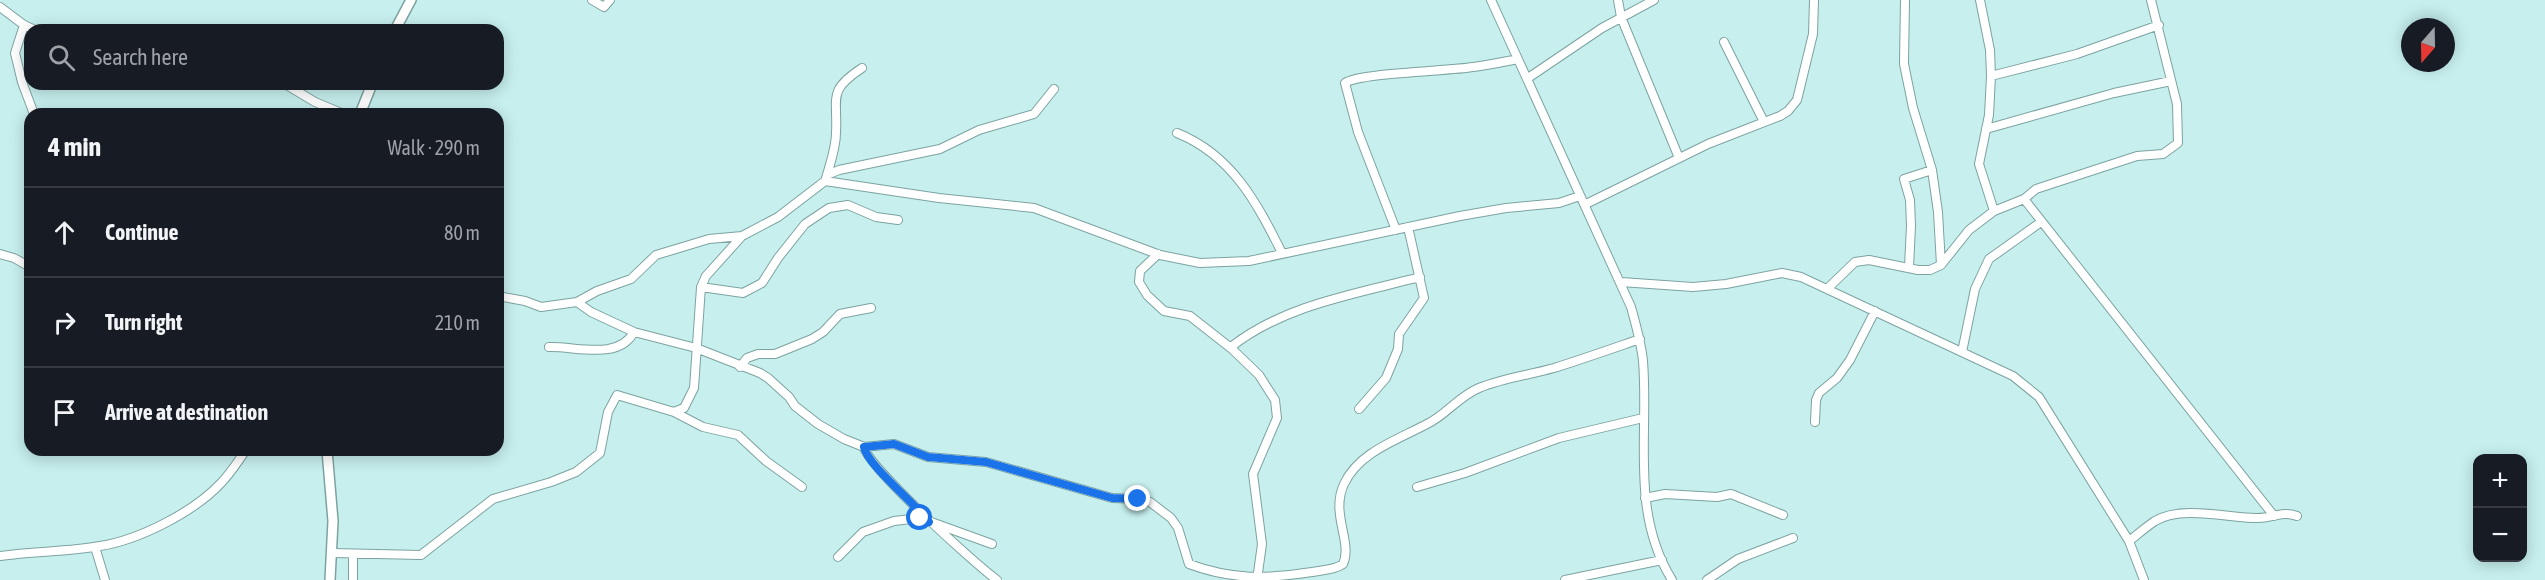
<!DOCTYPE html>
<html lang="en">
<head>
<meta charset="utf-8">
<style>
	:root { --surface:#171b24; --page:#242831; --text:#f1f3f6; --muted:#9ea1a6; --line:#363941 }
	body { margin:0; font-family:"Asap Condensed",sans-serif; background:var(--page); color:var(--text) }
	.controls { position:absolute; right:18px; bottom:18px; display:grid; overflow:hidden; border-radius:12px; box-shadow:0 3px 15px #0003 }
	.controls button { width:54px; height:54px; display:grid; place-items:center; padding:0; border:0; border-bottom:2px solid var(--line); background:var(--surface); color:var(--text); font:30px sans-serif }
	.compass { position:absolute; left:2401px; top:18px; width:54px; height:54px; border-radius:50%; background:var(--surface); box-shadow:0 3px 15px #0003; rotate:200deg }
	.stop { position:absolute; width:18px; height:18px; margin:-14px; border:4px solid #1a73e8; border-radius:50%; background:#fff }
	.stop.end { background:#1a73e8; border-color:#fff; box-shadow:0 2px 6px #0008 }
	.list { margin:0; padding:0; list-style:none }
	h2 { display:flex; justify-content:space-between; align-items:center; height:78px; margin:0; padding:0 24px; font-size:26px }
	h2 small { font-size:20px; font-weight:400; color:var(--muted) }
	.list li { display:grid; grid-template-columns:39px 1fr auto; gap:18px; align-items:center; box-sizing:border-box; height:90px; padding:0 24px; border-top:2px solid var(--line) }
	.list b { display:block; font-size:22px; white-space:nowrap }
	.list em { font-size:20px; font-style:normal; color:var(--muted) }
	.icon { flex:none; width:33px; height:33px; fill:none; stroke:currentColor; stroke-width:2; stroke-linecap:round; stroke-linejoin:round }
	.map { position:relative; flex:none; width:2545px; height:580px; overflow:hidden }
	.search { position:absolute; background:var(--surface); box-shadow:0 3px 15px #0003; left:24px; top:24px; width:480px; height:66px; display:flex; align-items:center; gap:15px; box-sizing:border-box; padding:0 21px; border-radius:18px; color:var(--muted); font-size:22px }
	.panel { position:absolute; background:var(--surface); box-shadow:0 3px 15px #0003; left:24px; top:108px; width:480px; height:348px; border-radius:18px }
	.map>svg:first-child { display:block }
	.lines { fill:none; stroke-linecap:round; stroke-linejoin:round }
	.minor-casing { stroke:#7ca3a1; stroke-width:10 }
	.tertiary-casing { stroke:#7ca3a1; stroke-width:12 }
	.minor { stroke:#fff; stroke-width:8 }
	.tertiary { stroke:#fff; stroke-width:9 }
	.route { stroke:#1a73e8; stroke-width:8 }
</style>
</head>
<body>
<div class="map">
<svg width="2545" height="580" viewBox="0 0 2545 580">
	<rect width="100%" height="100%" fill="#c6efed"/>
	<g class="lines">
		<g class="minor-casing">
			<path id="minor" d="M592 0 604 7 610 0
				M1491 0 1631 307C1636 325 1641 342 1643 361 1649 436 1630 512 1672 580
				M1618 0 1621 17 1679 158
				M1905 0 1904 64 1913 108 1932 170 1938 212 1941 265
				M1980 0 1990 50 1991 76 1989 115 1979 164 1994 211
				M0 7 24 25 35 30
				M24 25 15 53 22 82 34 114
				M180 30H188
				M1724 42 1764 122
				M1991 76 2077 54 2159 25
				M1528 78 1602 28 1654 0
				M285 84 315 102 344 114
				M1986 129 2114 93 2171 81
				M1177 133C1232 155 1257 203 1282 253
				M827 175C831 161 836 147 836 133 838 97 827 91 862 68
				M825 181 827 175 839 170 940 149 979 130 1034 114 1054 89
				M2024 199 2274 516
				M1586 204 1708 144 1780 116 1788 111 1797 100 1813 34 1814 0
				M1396 230 1358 132 1345 83C1359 73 1449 71 1473 67 1488 65 1503 62 1518 59
				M0 254 14 258 30 267
				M1158 254 1140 271 1139 282 1147 295 1164 311 1190 316 1232 349 1259 375 1275 400 1277 418 1253 474 1262 544 1257 580
				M1909 267 1911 226 1910 200 1904 179 1932 170
				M1621 282 1693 287 1726 284 1782 273 1801 277 2013 376 2039 397 2129 541 2144 580
				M701 287 743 293 762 283 778 258 805 224 829 208 848 205 876 217 898 220
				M1827 289 1855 262 1869 260 1918 270H1930L1941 265 1969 230 1994 211 2024 199 2036 189 2137 156 2163 154 2178 143 2177 104 2151 0
				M498 296 525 301 541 307 577 302 597 291 631 279 656 255 709 239 742 236
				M577 302 591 312 634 332 696 348 760 373 768 378 789 397 795 406 818 424 844 439 864 447 894 444 928 457 986 462 1112 498 1138 499 1150 502 1171 518 1178 528 1189 564C1232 580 1267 579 1312 572 1322 570 1335 570 1343 564 1353 542 1330 514 1344 484 1359 452 1397 440 1427 424 1446 415 1459 396 1479 388 1503 378 1529 375 1554 368 1583 359 1611 349 1640 339
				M549 347C576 346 618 361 634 332
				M1231 347C1284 305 1355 294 1420 277
				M1962 352 1975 289 1989 259 2041 222
				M740 367 747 358 758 354H775L812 339 823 332 840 314 871 308
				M1359 409 1386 378 1398 349 1399 334 1424 298 1408 227
				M674 412 703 427 738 435 766 461 802 487
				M1815 422 1816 400 1819 393 1837 378 1850 360 1875 311
				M864 447C867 466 976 565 997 580
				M1417 487 1465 473 1559 438 1643 418
				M1645 498 1665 494 1717 497 1731 494 1783 515
				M2129 541C2138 534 2146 527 2155 521 2182 505 2228 518 2256 518 2271 519 2282 510 2297 516
				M95 547 105 580
				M333 553 421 555 493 499 551 482 576 472 600 453 608 412 617 395 674 412 684 408 694 388 701 287 706 276 742 236 778 217 825 181 939 198 1034 208 1160 255 1200 263 1249 261 1460 216 1506 208 1559 203 1580 196
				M0 556C33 551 68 552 100 546 139 540 194 512 221 483 231 473 238 461 246 450
				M838 557 863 532 894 521 920 518 992 544
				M353 580V554
				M1565 580 1662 560
				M1707 580 1738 559 1793 538"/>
		</g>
		<g class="tertiary-casing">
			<path id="tertiary" d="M395 30 411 0
				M360 114 372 84
				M327 450 333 521 330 580"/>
		</g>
		<use href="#minor" class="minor"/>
		<use href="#tertiary" class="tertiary"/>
	</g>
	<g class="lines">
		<path class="route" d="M920 518 929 522C916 504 867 465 864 447L894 444 928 457 986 462 1112 498 1138 499"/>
	</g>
</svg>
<div class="controls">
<button>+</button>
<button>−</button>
</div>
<svg class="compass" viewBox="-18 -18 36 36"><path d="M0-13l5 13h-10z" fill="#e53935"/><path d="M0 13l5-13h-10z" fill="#9ea1a6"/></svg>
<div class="stop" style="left:920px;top:518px"></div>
<div class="stop end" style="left:1138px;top:499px"></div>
<div class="search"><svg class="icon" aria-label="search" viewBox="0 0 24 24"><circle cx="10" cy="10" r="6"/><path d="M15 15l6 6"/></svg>Search here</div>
<section class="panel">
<h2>4 min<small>Walk · 290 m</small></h2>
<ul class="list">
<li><svg class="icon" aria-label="ahead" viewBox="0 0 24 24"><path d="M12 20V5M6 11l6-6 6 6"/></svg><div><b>Continue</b></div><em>80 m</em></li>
<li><svg class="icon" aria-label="right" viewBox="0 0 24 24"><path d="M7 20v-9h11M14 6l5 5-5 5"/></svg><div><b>Turn right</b></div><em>210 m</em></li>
<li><svg class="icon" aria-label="arrive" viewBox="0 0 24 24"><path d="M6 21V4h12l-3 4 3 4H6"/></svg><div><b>Arrive at destination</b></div></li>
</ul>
</section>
</div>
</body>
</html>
